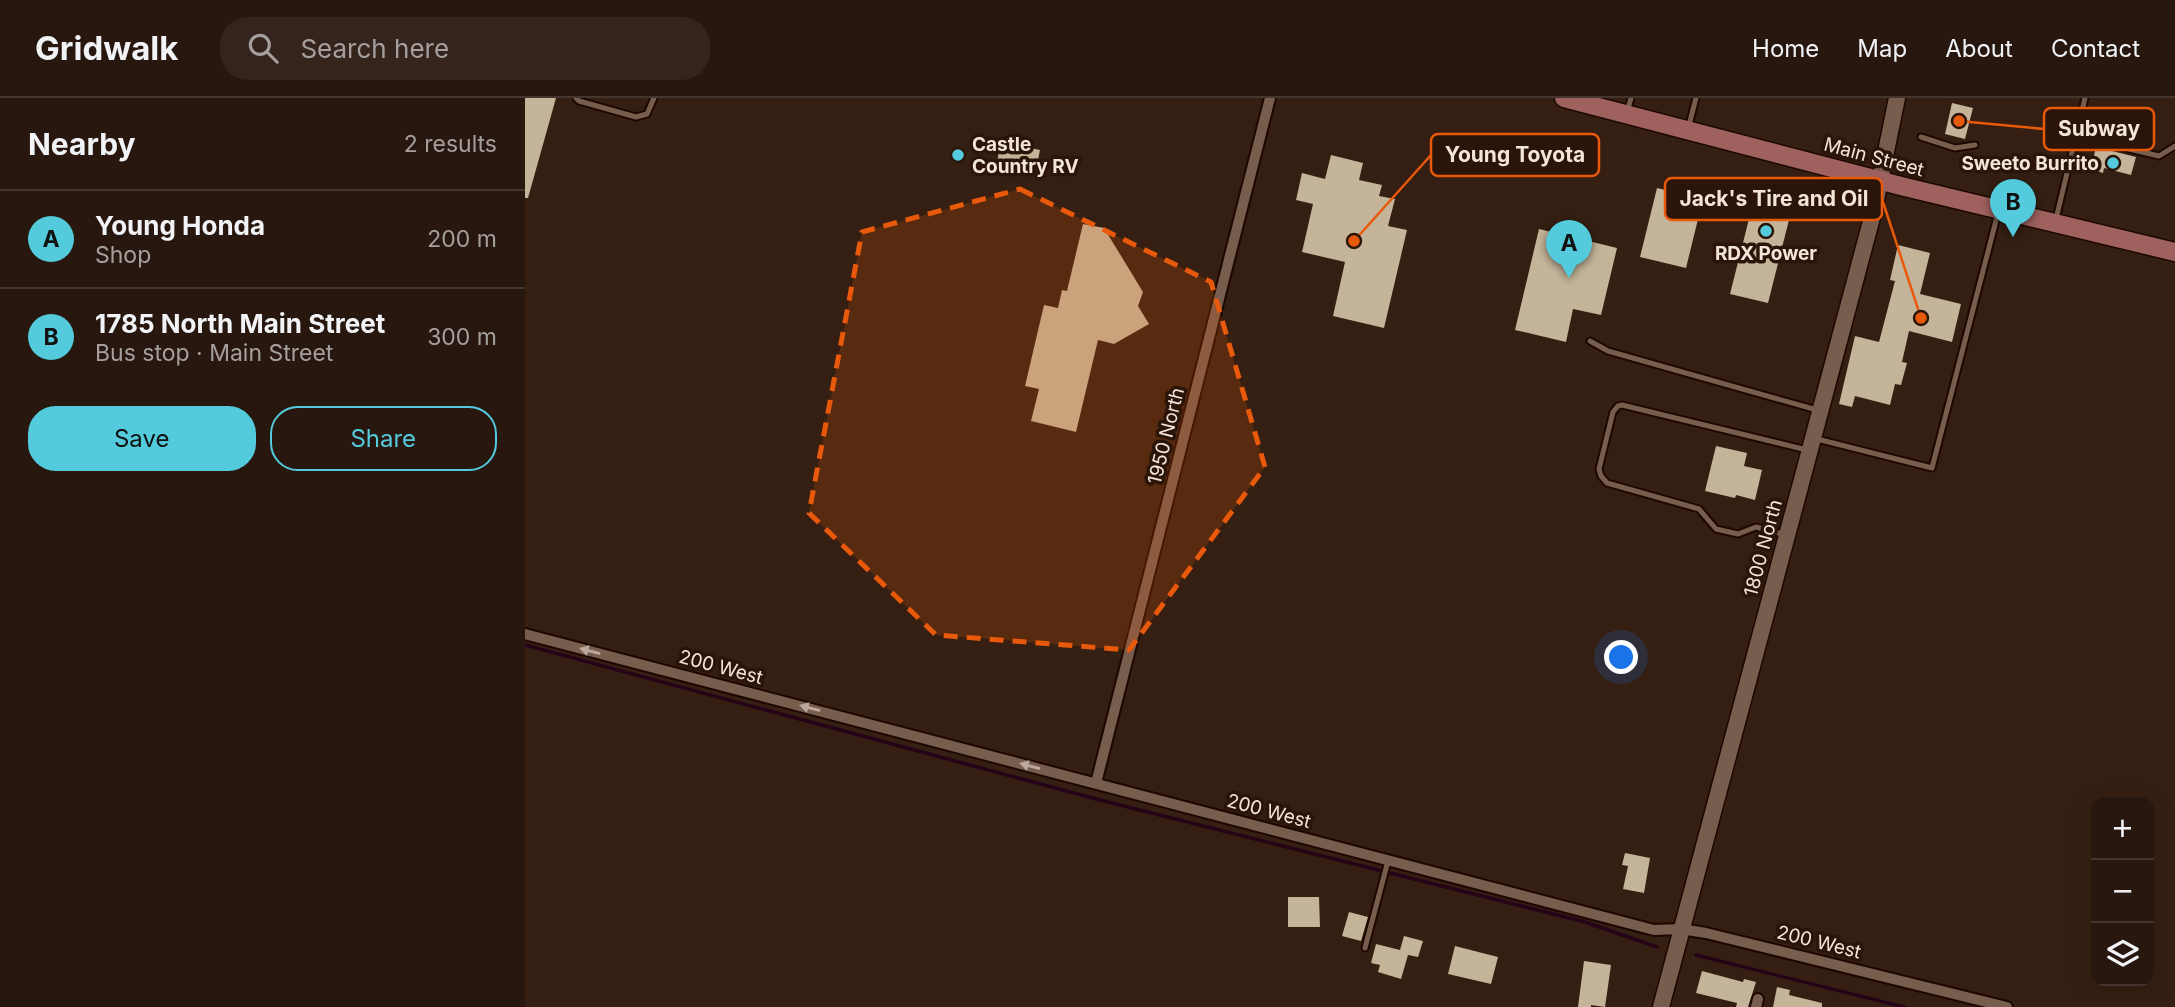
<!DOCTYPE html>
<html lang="en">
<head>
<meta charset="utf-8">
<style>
	:root { --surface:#28170e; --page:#34241c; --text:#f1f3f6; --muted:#a59f9e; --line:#44362e; --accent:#53cbdc }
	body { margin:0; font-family:Inter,sans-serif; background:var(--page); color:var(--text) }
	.controls { position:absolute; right:21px; bottom:21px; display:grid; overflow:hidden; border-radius:14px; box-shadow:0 7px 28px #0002 }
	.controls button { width:63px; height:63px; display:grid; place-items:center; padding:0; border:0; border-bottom:2px solid var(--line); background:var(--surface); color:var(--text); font:35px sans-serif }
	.you { position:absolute; left:1097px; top:560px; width:24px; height:24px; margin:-18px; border:5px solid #fff; border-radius:50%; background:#1a73e8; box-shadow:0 0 0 10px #1a73e833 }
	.badge { display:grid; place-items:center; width:46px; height:46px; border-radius:50%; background:var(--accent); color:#111; font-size:23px; font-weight:700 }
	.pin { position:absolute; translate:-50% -58px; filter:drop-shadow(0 2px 4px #0008) }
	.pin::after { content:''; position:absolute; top:37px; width:24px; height:21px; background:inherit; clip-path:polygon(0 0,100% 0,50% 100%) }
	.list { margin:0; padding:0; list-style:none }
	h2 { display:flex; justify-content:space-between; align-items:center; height:91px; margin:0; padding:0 28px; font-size:30px }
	h2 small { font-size:23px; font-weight:400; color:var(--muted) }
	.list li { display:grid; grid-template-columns:46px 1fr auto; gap:21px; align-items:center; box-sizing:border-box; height:98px; padding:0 28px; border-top:2px solid var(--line) }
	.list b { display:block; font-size:26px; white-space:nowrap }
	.list p { margin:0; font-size:23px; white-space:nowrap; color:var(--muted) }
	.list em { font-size:23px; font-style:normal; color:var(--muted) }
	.actions { display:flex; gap:14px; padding:21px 28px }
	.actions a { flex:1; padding:16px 0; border:2px solid var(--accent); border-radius:28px; text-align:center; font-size:24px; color:var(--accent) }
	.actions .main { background:var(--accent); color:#111 }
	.icon { flex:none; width:38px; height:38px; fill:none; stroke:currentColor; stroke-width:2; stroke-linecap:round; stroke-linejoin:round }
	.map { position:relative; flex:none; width:1650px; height:909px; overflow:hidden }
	header { display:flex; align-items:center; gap:42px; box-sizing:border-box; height:98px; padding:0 35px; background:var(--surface); border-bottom:2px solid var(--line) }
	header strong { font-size:33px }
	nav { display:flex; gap:38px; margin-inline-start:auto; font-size:24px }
	.search { width:490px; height:63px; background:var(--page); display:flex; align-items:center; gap:18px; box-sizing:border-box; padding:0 24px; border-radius:28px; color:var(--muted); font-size:26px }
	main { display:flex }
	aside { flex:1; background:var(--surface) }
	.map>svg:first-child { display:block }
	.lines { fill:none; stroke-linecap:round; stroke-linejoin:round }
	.stream { stroke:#250318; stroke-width:3.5 }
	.building { fill:#c4b499 }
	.lane-casing { stroke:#1c0800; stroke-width:9 }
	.street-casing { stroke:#1c0800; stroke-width:14 }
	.secondary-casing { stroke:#1c0800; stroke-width:19 }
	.primary-casing { stroke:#1c0800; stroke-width:21 }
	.lane { stroke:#775d4e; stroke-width:5 }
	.street { stroke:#775d4e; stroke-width:10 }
	.secondary { stroke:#775d4e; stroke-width:16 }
	.primary { stroke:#9e615e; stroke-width:18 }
	.oneway { fill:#bca89c }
	.marked { fill:#e8590c; fill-opacity:0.2; stroke:#e8590c; stroke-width:5; stroke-dasharray:14 9; stroke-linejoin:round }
	.poi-dot { fill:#53cbdc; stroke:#2b1509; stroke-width:2.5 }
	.labels { text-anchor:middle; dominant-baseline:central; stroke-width:7; stroke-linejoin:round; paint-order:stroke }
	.poi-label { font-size:19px; font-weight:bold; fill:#f4e5dc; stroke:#2b1509; text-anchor:start }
	.street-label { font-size:19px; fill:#f4e5dc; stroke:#2b1509 }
	.leader { fill:none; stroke:#e8590c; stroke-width:2.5 }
	.callout-dot { fill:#e8590c; stroke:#2b1509; stroke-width:2.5 }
	.callout { fill:#2b1509; stroke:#e8590c; stroke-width:2.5 }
	.callout-label { font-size:21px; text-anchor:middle; font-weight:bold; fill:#f4e5dc }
</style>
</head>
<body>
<header>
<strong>Gridwalk</strong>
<div class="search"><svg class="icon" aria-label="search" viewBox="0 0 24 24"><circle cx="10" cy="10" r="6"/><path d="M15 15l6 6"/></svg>Search here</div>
<nav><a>Home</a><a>Map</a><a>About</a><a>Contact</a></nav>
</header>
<main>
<aside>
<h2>Nearby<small>2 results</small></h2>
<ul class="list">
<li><span class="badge">A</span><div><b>Young Honda</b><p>Shop</p></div><em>200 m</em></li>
<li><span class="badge">B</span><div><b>1785 North Main Street</b><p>Bus stop · Main Street</p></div><em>300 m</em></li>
</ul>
<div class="actions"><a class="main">Save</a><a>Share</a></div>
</aside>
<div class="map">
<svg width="1650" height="909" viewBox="0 0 1650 909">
	<rect width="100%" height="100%" fill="#351f12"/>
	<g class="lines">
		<path class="stream" d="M0 547 571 701 1060 824 1132 849
			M1171 857 1379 909"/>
	</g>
	<path class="building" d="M0 0H31L3 100H0Z
		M1427 5 1448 10 1440 41 1420 36Z
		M476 44 515 52 511 72 472 64Z
		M1571 49 1611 59 1606 77 1579 70 1578 75 1566 71Z
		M806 57 838 65 834 82 857 87 854 98 870 101 863 128 882 132 859 230 808 218 820 164 777 154 788 106 771 102 777 75 800 81Z
		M1132 90 1178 101 1161 170 1115 159Z
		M1226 113 1264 122 1243 205 1205 196Z
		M558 126 579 130 618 194 613 208 624 226 589 246 573 242 551 334 506 323 514 291 500 288 519 207 533 210 537 192 542 193Z
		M1014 131 1092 150 1076 217 1048 211 1041 244 990 232Z
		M1373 147 1405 155 1395 196 1436 206 1427 244 1384 233 1377 264 1382 265 1376 287 1370 286 1365 307 1330 298 1327 309 1314 306 1330 238 1354 244 1370 183 1365 182Z
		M1191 348 1222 355 1219 368 1237 372 1230 402 1211 397 1210 400 1180 393Z
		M1100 755 1125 760 1119 795 1098 791 1103 768 1097 767Z
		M763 799H794L795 829H763Z
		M824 814 843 819 836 843 817 838Z
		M879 838 898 843 893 859 883 857 876 881 853 874 855 867 846 865 851 846 875 852Z
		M930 848 973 859 966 886 923 876Z
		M1059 863 1086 867 1080 909 1066 907V909H1053Z
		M1177 873 1218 884 1219 881 1231 884 1223 909H1211L1212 905 1171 895Z
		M1252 889 1265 892 1264 897 1297 905V909H1248Z"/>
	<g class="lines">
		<g class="lane-casing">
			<path id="lane" d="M51 0 54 3 111 19 122 16 129 0
				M1102 14 1106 0
				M1554 25 1570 43 1634 58 1650 48
				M1163 31 1171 0
				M1396 39 1430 50 1450 47
				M1531 121 1560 0
				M1065 243 1083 253 1292 312
				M1292 341 1407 370 1473 115
				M1261 437 1231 429 1213 436 1191 431 1174 411 1082 385 1076 378 1074 371 1088 314 1093 308 1097 307 1282 352
				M840 850 863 763"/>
		</g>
		<g class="street-casing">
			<path id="street" d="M0 536 1129 832 1156 831 1181 835 1482 909
				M571 685 745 0
				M1231 909 1233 901"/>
		</g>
		<g class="secondary-casing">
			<path id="secondary" d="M1136 909 1349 112 1372 0"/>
		</g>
		<g class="primary-casing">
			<path id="primary" d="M1039 0 1376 88 1650 154"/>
		</g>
		<use href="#lane" class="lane"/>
		<use href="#street" class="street"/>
		<use href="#secondary" class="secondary"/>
		<use href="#primary" class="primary"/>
	</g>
	<defs><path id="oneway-solid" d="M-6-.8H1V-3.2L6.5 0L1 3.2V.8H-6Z" transform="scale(1.75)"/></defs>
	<g class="oneway">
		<use href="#oneway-solid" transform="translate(65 553) rotate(-165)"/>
		<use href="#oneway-solid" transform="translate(285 610) rotate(-165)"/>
		<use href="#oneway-solid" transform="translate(505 668) rotate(-165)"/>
	</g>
	<path class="marked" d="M495 91 686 184 740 369 604 552 411 537 284 415 337 134Z"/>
	<g class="poi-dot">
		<circle cx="433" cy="57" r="7"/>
		<circle cx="1588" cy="65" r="7"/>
		<circle cx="1241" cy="133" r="7"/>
	</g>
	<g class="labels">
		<g class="poi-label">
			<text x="447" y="46">Castle<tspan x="447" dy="22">Country RV</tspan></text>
			<text x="1574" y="65" text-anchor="end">Sweeto Burrito</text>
			<text x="1241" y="155" text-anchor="middle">RDX Power</text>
		</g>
		<g class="street-label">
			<text transform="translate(1349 59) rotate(15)">Main Street</text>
			<text transform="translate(641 338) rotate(-76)">1950 North</text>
			<text transform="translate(1238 450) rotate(-75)">1800 North</text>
			<text transform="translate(196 569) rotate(15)">200 West</text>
			<text transform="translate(744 713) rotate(15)">200 West</text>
			<text transform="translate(1294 844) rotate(14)">200 West</text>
		</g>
	</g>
	<path class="leader" d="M1434 23L1519 31M829 143L906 57M1396 220L1357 101"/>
	<g class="callout-dot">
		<circle cx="1434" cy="23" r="7"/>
		<circle cx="829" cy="143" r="7"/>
		<circle cx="1396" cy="220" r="7"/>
	</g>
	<g class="callout">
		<rect x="1519" y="10" width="110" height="42" rx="7"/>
		<rect x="906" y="36" width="168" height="42" rx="7"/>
		<rect x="1140" y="80" width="217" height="42" rx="7"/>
	</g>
	<g class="callout-label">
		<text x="1574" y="38">Subway</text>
		<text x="990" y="64">Young Toyota</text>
		<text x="1249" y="108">Jack's Tire and Oil</text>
	</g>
</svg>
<div class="controls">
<button>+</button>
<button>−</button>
<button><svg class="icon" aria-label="layers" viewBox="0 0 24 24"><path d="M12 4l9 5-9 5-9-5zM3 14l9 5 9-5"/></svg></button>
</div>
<div class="you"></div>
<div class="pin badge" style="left:1044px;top:180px">A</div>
<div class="pin badge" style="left:1488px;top:139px">B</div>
</div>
</main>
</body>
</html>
